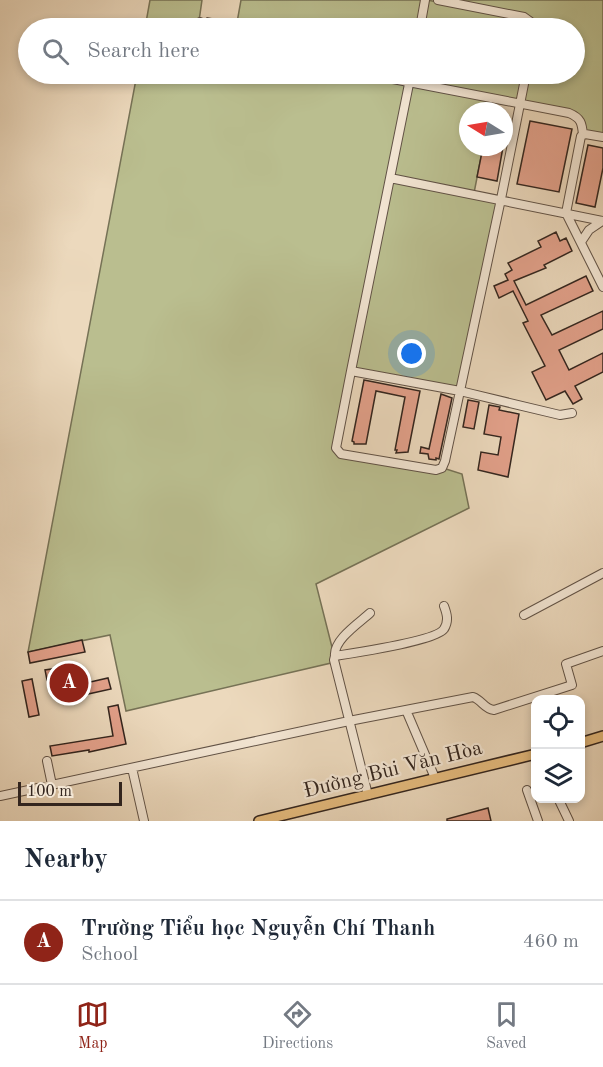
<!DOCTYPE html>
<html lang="en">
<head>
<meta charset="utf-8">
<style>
	:root { --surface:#fff; --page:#f6f6f7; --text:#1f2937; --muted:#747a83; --line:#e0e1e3; --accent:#8f2418 }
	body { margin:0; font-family:"Old Standard TT",serif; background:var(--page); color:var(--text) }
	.controls { position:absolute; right:18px; bottom:18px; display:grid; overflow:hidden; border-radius:12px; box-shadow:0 3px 9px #0003 }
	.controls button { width:54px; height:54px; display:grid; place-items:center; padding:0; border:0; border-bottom:2px solid var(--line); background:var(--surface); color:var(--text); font:30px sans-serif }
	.compass { position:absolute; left:459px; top:102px; width:54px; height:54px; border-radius:50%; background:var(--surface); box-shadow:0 3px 9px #0003; rotate:281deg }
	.scale { position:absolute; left:18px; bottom:15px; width:104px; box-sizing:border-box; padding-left:6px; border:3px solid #33251e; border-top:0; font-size:16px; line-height:21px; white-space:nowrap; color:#33251e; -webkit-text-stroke:4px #f3e6d4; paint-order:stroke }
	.you { position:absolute; left:412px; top:354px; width:21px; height:21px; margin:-15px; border:4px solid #fff; border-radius:50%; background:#1a73e8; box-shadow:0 0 0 9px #1a73e833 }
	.badge { display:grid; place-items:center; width:39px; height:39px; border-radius:50%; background:var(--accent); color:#fff; font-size:20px; font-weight:700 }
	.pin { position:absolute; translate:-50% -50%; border:3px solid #fff; box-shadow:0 2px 6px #0006 }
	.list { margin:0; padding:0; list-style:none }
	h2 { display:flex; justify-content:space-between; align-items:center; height:78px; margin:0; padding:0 24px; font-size:26px }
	h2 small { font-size:20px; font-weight:400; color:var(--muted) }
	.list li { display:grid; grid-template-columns:39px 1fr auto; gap:18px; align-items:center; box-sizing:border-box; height:84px; padding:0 24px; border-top:2px solid var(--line) }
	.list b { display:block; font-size:22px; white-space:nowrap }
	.list p { margin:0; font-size:20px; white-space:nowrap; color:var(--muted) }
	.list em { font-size:20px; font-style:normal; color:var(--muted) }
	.icon { flex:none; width:33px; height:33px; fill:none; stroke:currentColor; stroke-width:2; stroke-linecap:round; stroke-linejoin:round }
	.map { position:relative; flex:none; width:603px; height:821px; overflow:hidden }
	.search { position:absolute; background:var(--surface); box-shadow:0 3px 9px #0003; left:18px; right:18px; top:18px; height:66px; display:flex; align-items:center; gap:15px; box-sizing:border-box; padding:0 21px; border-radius:33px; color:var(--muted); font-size:22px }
	.sheet { height:162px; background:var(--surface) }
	nav { display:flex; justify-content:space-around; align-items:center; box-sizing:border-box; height:84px; border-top:2px solid var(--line); background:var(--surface); font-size:16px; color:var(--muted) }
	nav a { display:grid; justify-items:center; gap:3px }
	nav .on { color:var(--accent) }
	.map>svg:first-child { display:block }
	.green { fill:#babe8f; stroke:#767256; stroke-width:1.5 }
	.building { fill:#e3a18b; stroke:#33251e; stroke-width:1.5 }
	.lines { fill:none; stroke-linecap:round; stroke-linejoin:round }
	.minor-casing { stroke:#615246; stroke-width:10 }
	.major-casing { stroke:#33251e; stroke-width:12 }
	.minor { stroke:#f3e6d4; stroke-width:8 }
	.major { stroke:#e6bc7e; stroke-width:9 }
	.labels { text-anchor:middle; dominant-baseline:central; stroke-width:4.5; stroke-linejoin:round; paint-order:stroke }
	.street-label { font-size:21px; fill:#33251e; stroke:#f3e6d4 }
</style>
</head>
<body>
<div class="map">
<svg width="603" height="821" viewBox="0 0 603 821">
	<rect width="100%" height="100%" fill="#ecd9bd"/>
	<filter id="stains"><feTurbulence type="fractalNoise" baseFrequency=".00333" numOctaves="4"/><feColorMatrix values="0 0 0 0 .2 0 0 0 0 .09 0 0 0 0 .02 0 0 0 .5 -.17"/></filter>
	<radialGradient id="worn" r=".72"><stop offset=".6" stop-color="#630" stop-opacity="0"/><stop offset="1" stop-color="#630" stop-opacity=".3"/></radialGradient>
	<path class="green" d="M150 0H202L198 28H145Z
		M241 0H424L418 28H236Z
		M427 0 524 18 532 28H421Z
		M446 0H603V136L584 132 581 118 522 103 527 74H574V28H535L532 21Z
		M137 74H360L407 83 337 452 443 468 462 474 469 508 316 584 334 655 331 663 126 711 110 635 28 652Z
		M412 74H524L519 102 411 81Z
		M410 84 492 100 490 111H468V147H483L474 193 392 177Z
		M391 180 500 201 459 389 353 370Z"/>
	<path class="building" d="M207 18 233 22 231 28 205 27Z
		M530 121 572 129 559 192 517 184Z
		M588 145 603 148V168L595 207 576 203Z
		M483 147H503L497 181 477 177Z
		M556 232 560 241 566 238 572 251 544 265 546 268 514 281 526 305 586 276 593 291 541 315 552 335 603 311V329L559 350 569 370 603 353V372L575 386 582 399 573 404 565 391 546 400 532 372 545 366 523 323 528 321 513 291 499 298 494 286 508 280 505 274 512 270 508 263 541 247 538 241Z
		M364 380 420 391 408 452 396 453 397 450H395L405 397 376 391 366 444H354V442L352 441Z
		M441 394 452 398 439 459 436 458V460L429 459 428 454 420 453 421 447 429 449Z
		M468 400 479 402 474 429 463 427Z
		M489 405 500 407 499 410 519 414 508 477 478 470 481 452 498 455 501 437 484 434Z
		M82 640 85 652 30 663 28 652Z
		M72 666 74 675 47 680 45 670Z
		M108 678 111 689 79 696 77 685Z
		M32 679 39 715 29 717 22 681Z
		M118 705 126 744 89 752V750L52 756 50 746 113 736 108 707Z
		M488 808 491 821H447V819Z"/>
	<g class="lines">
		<g class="minor-casing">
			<path id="minor" d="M438 0 524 17 531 22 534 28
				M199 28 200 22
				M420 28 425 0
				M367 74 569 113C581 118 582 123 583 135
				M411 74 390 178 603 221
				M603 137 585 134 581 136 566 213 603 287
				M390 178 351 371 460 391 501 199 526 74
				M581 242 589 230 602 221
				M351 371 336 448 341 454 436 470 442 468 445 461 460 391 560 415 572 413
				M524 615 603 573
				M335 656C333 640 359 623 370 613
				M406 710 435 778
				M47 761 52 785
				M132 768 144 821
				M527 790 538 821
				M368 795 334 660 335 656C354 653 436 641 444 629 449 621 447 614 444 606
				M0 796 349 721 473 697C482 700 484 709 494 710L572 685 566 664 603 651
				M558 798 569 821"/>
		</g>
		<g class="major-casing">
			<path id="major" d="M580 743 603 736
				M259 821 536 754"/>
		</g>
		<use href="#minor" class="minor"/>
		<use href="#major" class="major"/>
	</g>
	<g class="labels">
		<g class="street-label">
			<text transform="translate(393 770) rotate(-14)">Đường Bùi Văn Hòa</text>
		</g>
	</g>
	<rect width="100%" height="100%" filter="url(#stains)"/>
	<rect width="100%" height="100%" fill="url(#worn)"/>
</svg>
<div class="controls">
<button><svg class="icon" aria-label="locate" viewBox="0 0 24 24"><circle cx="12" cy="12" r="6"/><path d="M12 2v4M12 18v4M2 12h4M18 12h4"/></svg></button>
<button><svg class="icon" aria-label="layers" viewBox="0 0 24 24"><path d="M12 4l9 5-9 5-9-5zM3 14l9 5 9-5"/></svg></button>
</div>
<svg class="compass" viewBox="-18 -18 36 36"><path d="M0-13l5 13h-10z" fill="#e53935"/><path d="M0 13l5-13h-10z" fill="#747a83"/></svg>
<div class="scale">100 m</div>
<div class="you"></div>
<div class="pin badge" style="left:69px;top:683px">A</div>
<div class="search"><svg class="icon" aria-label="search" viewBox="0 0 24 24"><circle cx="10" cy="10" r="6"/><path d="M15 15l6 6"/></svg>Search here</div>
</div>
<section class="sheet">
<h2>Nearby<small></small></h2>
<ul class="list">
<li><span class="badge">A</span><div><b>Trường Tiểu học Nguyễn Chí Thanh</b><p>School</p></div><em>460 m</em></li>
</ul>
</section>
<nav>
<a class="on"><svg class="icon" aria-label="map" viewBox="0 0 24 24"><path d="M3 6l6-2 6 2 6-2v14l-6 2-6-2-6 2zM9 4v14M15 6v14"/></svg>Map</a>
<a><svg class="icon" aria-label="directions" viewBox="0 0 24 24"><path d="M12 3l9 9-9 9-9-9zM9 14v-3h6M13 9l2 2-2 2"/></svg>Directions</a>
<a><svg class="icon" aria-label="saved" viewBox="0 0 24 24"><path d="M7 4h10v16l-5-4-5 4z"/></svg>Saved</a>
</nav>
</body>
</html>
